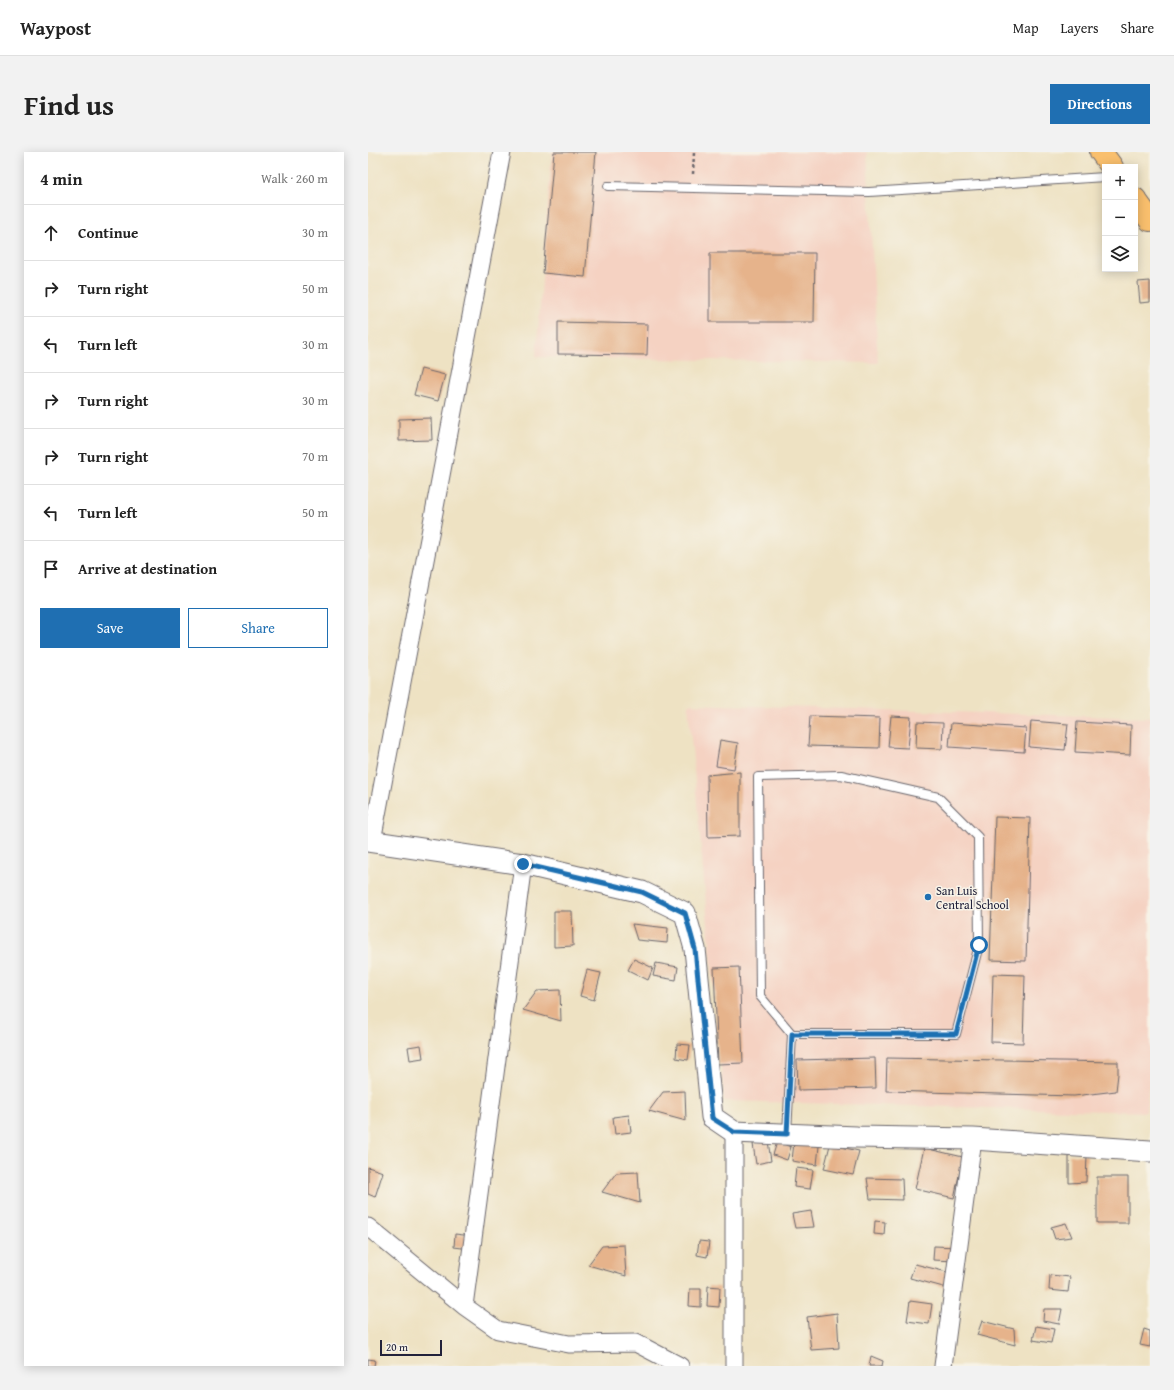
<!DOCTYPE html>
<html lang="en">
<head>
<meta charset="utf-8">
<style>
	:root { --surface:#fff; --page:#f2f2f2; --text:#222; --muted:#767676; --line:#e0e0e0; --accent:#1f6fb2 }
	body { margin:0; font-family:"Gentium Book Plus",serif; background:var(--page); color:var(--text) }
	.controls { position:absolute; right:12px; top:12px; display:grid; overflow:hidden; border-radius:0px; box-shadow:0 2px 10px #0003 }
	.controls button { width:36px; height:36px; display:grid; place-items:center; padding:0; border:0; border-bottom:1px solid var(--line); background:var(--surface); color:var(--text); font:20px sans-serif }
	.scale { position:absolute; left:12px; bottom:10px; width:62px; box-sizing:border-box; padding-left:4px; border:2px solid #22223b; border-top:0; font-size:11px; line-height:14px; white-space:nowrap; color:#22223b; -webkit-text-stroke:3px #f7f3e8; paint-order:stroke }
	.stop { position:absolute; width:12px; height:12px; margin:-9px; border:3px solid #1f6fb2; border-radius:50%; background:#fff }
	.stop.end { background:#1f6fb2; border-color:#fff; box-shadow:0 1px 4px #0008 }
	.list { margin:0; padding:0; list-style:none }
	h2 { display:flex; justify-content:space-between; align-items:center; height:52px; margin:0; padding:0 16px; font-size:17px }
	h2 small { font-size:13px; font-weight:400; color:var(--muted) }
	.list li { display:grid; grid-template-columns:26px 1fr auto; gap:12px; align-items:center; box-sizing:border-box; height:56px; padding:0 16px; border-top:1px solid var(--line) }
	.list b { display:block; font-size:15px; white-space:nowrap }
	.list em { font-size:13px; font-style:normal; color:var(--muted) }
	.actions { display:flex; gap:8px; padding:12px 16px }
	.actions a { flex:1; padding:9px 0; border:1px solid var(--accent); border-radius:0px; text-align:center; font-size:14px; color:var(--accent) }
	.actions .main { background:var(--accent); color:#fff }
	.icon { flex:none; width:22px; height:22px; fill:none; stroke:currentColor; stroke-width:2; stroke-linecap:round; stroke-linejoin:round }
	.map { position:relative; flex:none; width:782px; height:1214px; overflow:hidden; border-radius:0px }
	header { display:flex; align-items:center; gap:24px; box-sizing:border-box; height:56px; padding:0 20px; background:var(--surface); border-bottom:1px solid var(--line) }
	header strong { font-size:19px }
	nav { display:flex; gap:22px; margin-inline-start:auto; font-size:14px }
	.intro { display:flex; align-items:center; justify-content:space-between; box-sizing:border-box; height:96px; padding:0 24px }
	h1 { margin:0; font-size:28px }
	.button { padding:10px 18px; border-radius:0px; background:var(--accent); color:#fff; font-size:14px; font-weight:700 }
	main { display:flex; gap:24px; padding:0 24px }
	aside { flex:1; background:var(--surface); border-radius:0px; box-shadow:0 2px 10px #0003 }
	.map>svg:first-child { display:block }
	.built { fill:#f5d2c2 }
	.building { fill:#e6b38b }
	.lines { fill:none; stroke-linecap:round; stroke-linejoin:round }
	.service-casing { stroke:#69656b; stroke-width:10 }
	.minor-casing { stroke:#69656b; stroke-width:19 }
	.tertiary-casing { stroke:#69656b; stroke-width:23 }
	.primary-casing { stroke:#69656b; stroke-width:24 }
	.path { stroke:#69656b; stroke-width:2.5; stroke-dasharray:3 3; stroke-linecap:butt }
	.service { stroke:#fff; stroke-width:8 }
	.minor { stroke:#fff; stroke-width:17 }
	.tertiary { stroke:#fff; stroke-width:21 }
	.primary { stroke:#f9bf6d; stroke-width:22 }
	.route { stroke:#1f6fb2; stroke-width:5 }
	.poi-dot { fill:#1f6fb2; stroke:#f7f3e8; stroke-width:1.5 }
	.labels { text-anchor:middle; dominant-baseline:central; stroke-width:3; stroke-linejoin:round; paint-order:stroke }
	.poi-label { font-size:12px; fill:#22223b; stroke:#f7f3e8; text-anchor:start }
</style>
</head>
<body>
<header>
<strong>Waypost</strong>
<nav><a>Map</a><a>Layers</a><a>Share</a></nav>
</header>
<div class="intro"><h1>Find us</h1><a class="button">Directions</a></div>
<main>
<aside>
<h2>4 min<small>Walk · 260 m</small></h2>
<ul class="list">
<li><svg class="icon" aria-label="ahead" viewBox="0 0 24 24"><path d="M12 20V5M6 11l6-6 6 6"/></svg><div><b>Continue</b></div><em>30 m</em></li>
<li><svg class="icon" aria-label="right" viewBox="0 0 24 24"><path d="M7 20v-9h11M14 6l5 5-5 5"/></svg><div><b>Turn right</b></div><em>50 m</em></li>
<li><svg class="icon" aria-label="left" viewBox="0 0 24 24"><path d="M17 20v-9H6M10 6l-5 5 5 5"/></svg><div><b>Turn left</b></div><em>30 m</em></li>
<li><svg class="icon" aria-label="right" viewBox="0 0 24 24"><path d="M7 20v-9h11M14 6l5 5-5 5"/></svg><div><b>Turn right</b></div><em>30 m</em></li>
<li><svg class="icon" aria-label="right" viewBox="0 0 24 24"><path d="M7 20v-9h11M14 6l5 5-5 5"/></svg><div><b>Turn right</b></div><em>70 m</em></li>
<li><svg class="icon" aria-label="left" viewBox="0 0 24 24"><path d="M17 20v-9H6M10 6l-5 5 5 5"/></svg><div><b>Turn left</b></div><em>50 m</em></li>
<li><svg class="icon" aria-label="arrive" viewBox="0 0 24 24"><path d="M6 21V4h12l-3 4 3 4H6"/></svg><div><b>Arrive at destination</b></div></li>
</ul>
<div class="actions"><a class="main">Save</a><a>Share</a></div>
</aside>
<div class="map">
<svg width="782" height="1214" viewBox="0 0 782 1214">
	<rect width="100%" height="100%" fill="#f7f3e8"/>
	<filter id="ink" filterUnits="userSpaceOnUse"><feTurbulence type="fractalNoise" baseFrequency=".025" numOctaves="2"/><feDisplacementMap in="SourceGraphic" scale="8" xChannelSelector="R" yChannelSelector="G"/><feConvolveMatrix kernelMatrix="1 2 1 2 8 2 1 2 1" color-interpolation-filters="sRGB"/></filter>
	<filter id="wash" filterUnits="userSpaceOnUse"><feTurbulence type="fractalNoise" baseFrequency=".012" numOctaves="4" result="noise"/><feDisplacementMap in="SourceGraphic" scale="16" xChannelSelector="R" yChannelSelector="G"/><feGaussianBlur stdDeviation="0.9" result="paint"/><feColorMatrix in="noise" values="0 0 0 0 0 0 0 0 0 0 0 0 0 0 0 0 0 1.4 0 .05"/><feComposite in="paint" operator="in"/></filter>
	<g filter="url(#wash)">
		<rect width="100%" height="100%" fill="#eee2c3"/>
		<path class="built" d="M184 0H499L510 211 168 205Z
			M320 552 782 566V924L778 960 356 949Z"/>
		<g id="blocks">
			<path class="building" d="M186 0H228L217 125 175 121Z
				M342 101H447L446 170H342Z
				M782 129V150L772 151 770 130Z
				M190 170 280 172 279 203 190 202Z
				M53 217 77 223 70 249 46 243Z
				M63 266 64 288 31 289V267Z
				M442 564 512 566 511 596 440 594Z
				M523 564 543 565 540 596 520 595Z
				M663 569 700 572 697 598 661 595Z
				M549 570 575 571 574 597 548 596Z
				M709 570 763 573 762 603 707 600Z
				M583 571 658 576 656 600 581 595Z
				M352 588 370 591 366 617 348 614Z
				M372 620V684L340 685 339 623Z
				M627 665 662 666 658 809 622 808Z
				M186 759H204L205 794 186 795Z
				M264 772 300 776 299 791 269 788Z
				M266 807 285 816 280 828 260 818Z
				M288 811 310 815 308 828 285 824Z
				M371 815 375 911 350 912 346 816Z
				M219 818 233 821 226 848 212 844Z
				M625 822 657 823 655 891 623 890Z
				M192 838 193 869 155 858 169 839Z
				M309 892 322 893 320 908 308 906Z
				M53 893 55 906 42 908 40 895Z
				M507 906 508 936 430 938 429 908Z
				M519 906 750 910V922L748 939 706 944 518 939Z
				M317 939 318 969 281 959 295 940Z
				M261 963 263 980 247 982 245 965Z
				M400 989 403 1009 388 1012 385 992Z
				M409 990 423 995 419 1008 405 1003Z
				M426 990 451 994 449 1013 424 1009Z
				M462 993 491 999 485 1023 456 1017Z
				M556 996 595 1005 586 1046 547 1037Z
				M701 1003H719L718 1030 701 1031Z
				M0 1015 15 1020 7 1045 0 1042Z
				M428 1016 445 1018 442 1037 426 1035Z
				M270 1020 272 1051 234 1040 248 1021Z
				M729 1025H760V1071H729Z
				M499 1026 534 1027 535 1048 502 1047Z
				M443 1059 446 1075 427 1076 424 1062Z
				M507 1069 517 1070 516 1083 506 1082Z
				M698 1071 704 1085 687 1087 683 1075Z
				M87 1082 104 1084 102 1097 86 1095Z
				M331 1089 341 1090 339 1105 329 1103Z
				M256 1093 258 1124 220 1113 234 1094Z
				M566 1094 589 1095 588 1109 565 1108Z
				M547 1112 579 1120V1136L542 1126Z
				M682 1123 702 1125 700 1140 681 1138Z
				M340 1134 352 1135 351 1155 339 1154Z
				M322 1137H333V1155L321 1154Z
				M542 1149 564 1152 561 1172 539 1169Z
				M676 1157H694L691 1172 675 1169Z
				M469 1161 471 1196 443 1198 439 1165Z
				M614 1169 646 1177 647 1193 609 1183Z
				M668 1174 686 1177 683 1191 665 1188Z
				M776 1177 782 1179V1195L772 1193Z
				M503 1204 515 1209 514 1214H501Z
				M0 1207 7 1208 6 1214H0Z"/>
		</g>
	</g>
	<g filter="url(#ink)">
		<use href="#blocks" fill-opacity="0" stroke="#69656b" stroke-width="1"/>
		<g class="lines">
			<g class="service-casing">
				<path id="service" d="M240 34 501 40 737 25
					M419 982 424 882 392 844 390 625 473 623 570 645 610 685 611 793 588 882H424"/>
			</g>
			<g class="minor-casing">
				<path id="minor" d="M4 689 134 0
					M0 1075 96 1154 130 1178 201 1192 268 1191 312 1214
					M96 1154 155 712
					M366 1214V980
					M575 1214 605 987"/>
			</g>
			<g class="tertiary-casing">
				<path id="tertiary" d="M0 689 155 712 274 740 317 761 327 797 344 965 366 980 489 985 605 987 782 999"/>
			</g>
			<g class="primary-casing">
				<path id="primary" d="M733 0 744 15
					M767 47 782 68"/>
			</g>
			<path class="path" d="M325 22 326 0"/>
			<use href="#service" class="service"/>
			<use href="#minor" class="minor"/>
			<use href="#tertiary" class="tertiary"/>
			<use href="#primary" class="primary"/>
		</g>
	</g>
	<g class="lines" filter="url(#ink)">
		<path class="route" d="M155 712 274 740 317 761 327 797 344 966 366 980 419 982 424 882H588L611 793"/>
	</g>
	<circle class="poi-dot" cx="560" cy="745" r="4"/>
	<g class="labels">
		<g class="poi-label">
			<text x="568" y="738">San Luis<tspan x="568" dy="14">Central School</tspan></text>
		</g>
	</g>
</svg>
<div class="controls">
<button>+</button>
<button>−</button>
<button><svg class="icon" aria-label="layers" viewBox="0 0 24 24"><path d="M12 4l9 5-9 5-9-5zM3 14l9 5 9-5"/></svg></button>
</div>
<div class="scale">20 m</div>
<div class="stop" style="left:611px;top:793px"></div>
<div class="stop end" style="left:155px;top:712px"></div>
</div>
</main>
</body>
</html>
